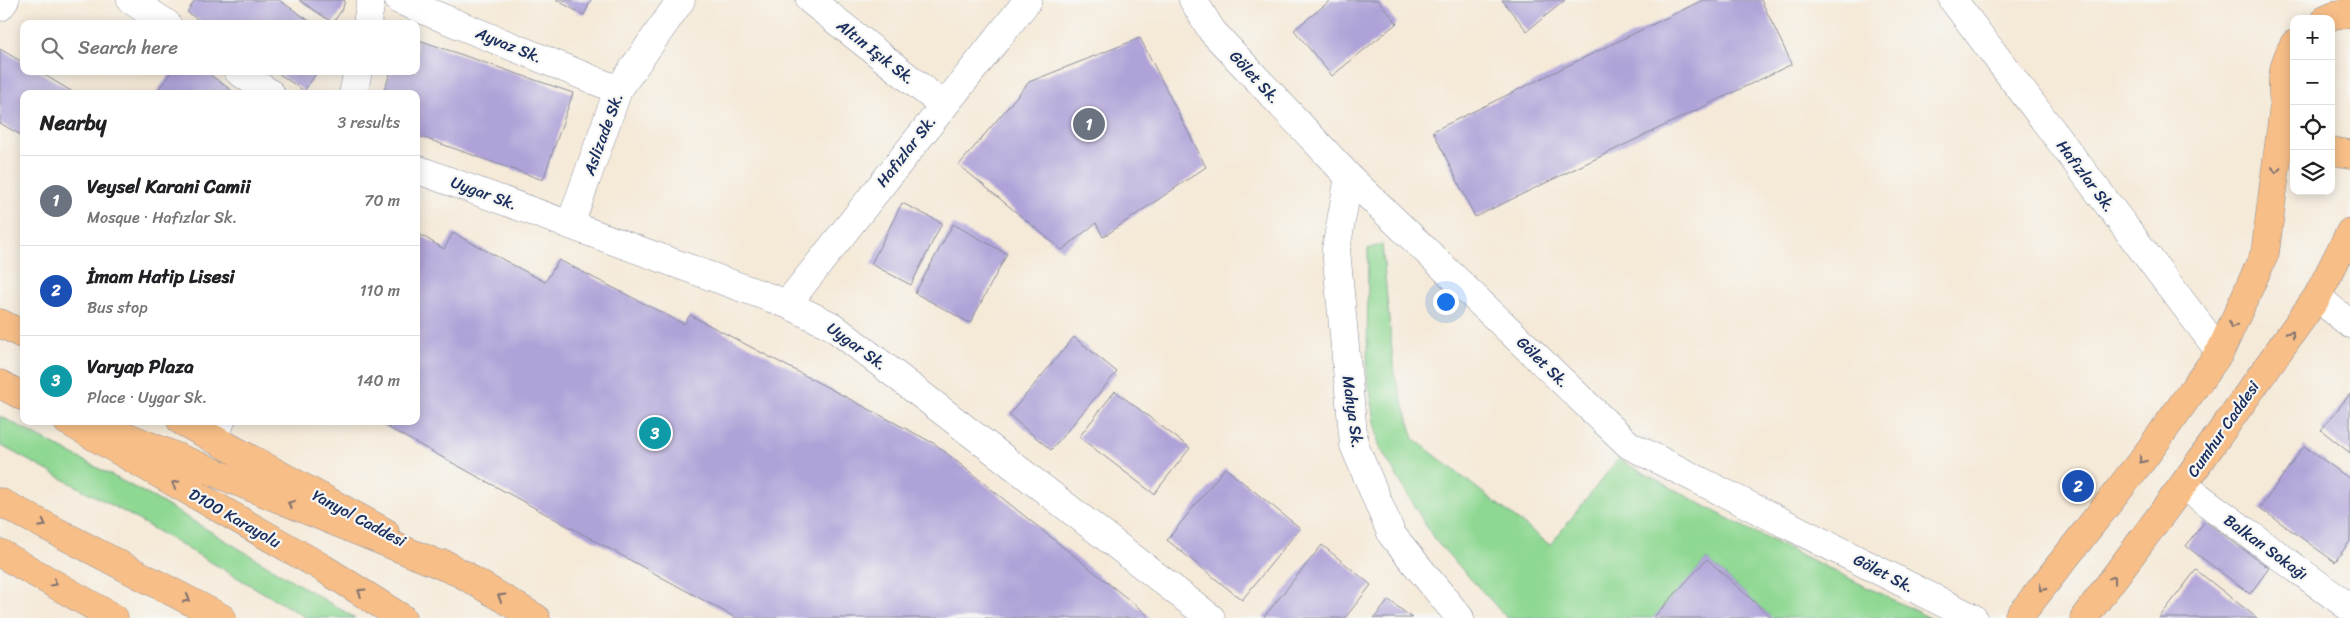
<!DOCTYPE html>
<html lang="en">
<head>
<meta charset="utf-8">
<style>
	:root { --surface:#fff; --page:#f2f2f2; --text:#202124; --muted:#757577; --line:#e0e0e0; --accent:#2563eb }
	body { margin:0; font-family:Sriracha,sans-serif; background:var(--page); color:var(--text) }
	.controls { position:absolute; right:15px; top:15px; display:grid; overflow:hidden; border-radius:10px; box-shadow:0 2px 12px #0003 }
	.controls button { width:45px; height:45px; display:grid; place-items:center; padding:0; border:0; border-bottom:1px solid var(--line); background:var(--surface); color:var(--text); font:25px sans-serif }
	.you { position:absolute; left:1445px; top:301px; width:18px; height:18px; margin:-12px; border:4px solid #fff; border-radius:50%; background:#1a73e8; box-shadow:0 0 0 8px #1a73e833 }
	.badge { display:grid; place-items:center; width:32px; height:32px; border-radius:50%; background:var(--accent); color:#fff; font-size:16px; font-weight:700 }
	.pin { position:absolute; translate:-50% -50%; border:2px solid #fff; box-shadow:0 1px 5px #0006 }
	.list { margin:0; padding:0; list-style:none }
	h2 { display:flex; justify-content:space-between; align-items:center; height:65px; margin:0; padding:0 20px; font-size:21px }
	h2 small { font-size:16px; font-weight:400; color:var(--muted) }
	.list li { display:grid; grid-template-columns:32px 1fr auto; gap:15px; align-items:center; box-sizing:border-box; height:90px; padding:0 20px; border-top:1px solid var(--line) }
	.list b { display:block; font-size:19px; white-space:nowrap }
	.list p { margin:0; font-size:16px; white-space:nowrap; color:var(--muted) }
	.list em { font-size:16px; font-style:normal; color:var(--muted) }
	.icon { flex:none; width:28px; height:28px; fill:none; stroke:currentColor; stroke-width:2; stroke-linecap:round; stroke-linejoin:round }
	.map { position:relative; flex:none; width:2350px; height:618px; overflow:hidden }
	.search { position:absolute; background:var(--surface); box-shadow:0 2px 12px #0003; left:20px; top:20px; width:400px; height:55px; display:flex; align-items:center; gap:12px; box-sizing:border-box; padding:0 18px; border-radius:10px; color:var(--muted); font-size:19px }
	.panel { position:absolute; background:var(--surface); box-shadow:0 2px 12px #0003; left:20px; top:90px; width:400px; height:335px; border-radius:10px }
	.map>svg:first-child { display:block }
	.green { fill:#8fd893; stroke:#558478 }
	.building { fill:#afa2d8 }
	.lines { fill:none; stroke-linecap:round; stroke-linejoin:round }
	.minor-casing { stroke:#888c9a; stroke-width:29 }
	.major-casing { stroke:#888c9a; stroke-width:29 }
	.highway-casing { stroke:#888c9a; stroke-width:29 }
	.minor { stroke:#fff; stroke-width:28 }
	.major { stroke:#f7be87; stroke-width:28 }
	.highway { stroke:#f7be87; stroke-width:28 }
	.oneway { stroke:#7e6f70 }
	.labels { text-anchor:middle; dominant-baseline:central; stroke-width:4.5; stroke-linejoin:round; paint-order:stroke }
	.street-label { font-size:16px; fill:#1b2f5e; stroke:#f6f6f2 }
</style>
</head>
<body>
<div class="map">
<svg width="2350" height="618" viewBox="0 0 2350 618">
	<rect width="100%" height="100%" fill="#f6f6f2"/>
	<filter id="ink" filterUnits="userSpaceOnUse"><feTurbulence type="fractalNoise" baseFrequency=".02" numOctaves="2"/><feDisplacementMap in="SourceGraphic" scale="10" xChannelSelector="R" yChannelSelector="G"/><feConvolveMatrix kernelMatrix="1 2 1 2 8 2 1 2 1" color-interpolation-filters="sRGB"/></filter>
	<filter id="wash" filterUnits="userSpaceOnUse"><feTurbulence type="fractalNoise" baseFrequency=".0096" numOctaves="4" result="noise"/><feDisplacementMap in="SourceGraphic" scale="20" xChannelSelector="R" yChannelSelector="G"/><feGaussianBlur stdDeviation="1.12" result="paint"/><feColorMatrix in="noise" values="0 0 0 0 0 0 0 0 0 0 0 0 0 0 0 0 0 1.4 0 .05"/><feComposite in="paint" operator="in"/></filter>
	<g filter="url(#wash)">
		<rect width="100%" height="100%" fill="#f5e9d7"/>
		<path class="green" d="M1382 244 1394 373 1414 439 1550 545 1618 459 1740 525 1930 618H1772L1707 559 1653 618H1507L1434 539 1379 446 1367 373 1368 249Z
			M0 416 156 499 355 618H307L128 514 0 445Z"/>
		<g id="blocks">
			<path class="building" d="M195 0H279L314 24H205L187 12Z
				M299 0H345L343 8 333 23Z
				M556 0H591L584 15Z
				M1331 0H1378L1397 23 1332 76 1294 30Z
				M1502 0H1565L1527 31Z
				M1703 0H1761L1792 64 1475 217 1433 131Z
				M1140 38 1206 167 1103 237 1096 223 1062 250 959 165 1029 82Z
				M416 39 573 93 543 180 416 135V94H383L391 71H416Z
				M0 49 24 63V71H38L76 94H24V137L0 123Z
				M172 71H205L231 90 229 94H155Z
				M275 71H318L304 91Z
				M902 203 942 223 911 285 871 264Z
				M953 224 1007 254 970 323 915 293Z
				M416 232 444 249 453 233 545 282 559 260 684 324 690 315 935 444 1149 616 1148 618H736L376 421H416Z
				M1074 337 1117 372 1051 450 1009 415Z
				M1115 391 1190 448 1154 494 1079 437Z
				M2350 394V453L2321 430Z
				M2304 446 2350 479V541L2335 562 2260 508Z
				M1225 468 1300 528 1242 600 1167 540Z
				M2205 521 2269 568 2250 594 2186 546Z
				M1322 545 1371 585 1345 618H1263Z
				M1707 559 1772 618H1653Z
				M2196 570 2257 618H2159Z
				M1389 600 1412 618H1374Z"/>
		</g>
	</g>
	<g filter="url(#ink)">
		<use href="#blocks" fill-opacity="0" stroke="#888c9a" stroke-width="1"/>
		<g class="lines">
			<g class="minor-casing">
				<path id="minor" d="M131 0 167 24
					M399 0 618 90
					M810 0 943 105
					M1193 0 1212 31 1349 177 1629 445 1973 618
					M1953 0 2220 352
					M0 7 5 0
					M367 24 371 0
					M238 71 271 94
					M353 94 358 71
					M416 169 787 304 832 326 1211 618
					M1349 177 1336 249 1354 445 1392 535 1460 618
					M570 225 618 90 681 0
					M2317 297 2350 324
					M787 304 1028 0
					M213 439 221 421
					M2183 485 2350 608"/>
			</g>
			<g class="major-casing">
				<path id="major" d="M2325 19 2334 15 2350 13
					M2331 151 2350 154
					M0 323 24 335
					M181 421 385 532
					M445 564 536 618
					M2018 618 2146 455 2220 352 2265 253 2284 105C2281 81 2282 65 2294 44
					M2084 618 2183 485 2317 297 2350 232"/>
			</g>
			<g class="highway-casing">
				<path id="highway" d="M0 384 24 397
					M67 421 323 568 402 618
					M89 421 465 575
					M0 502 222 618
					M0 553 114 618"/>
			</g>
			<use href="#minor" class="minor"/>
			<use href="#major" class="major"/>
			<use href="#highway" class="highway"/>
		</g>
		<defs><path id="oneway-chevron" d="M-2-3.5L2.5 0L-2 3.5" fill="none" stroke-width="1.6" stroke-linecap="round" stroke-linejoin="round" transform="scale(1.25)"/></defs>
		<g class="oneway">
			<use href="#oneway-chevron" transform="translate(2276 170) rotate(97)"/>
			<use href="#oneway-chevron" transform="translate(2232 325) rotate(115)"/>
			<use href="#oneway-chevron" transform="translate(2291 334) rotate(-55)"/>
			<use href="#oneway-chevron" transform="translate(2142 460) rotate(128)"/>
			<use href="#oneway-chevron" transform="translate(175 484) rotate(-150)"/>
			<use href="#oneway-chevron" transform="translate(291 504) rotate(-158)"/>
			<use href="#oneway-chevron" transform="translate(43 524) rotate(27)"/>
			<use href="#oneway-chevron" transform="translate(2113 579) rotate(-53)"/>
			<use href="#oneway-chevron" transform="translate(54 583) rotate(30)"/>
			<use href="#oneway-chevron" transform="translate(2042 588) rotate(128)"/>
			<use href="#oneway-chevron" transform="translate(361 592) rotate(-148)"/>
			<use href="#oneway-chevron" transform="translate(501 597) rotate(-149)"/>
			<use href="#oneway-chevron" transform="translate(187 599) rotate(28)"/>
		</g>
	</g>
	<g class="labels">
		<g class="street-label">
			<text transform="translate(509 45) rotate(22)">Ayvaz Sk.</text>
			<text transform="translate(876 52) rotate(38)">Altın Işık Sk.</text>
			<text transform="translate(1255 77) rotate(47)">Gölet Sk.</text>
			<text transform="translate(603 134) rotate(-70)">Aslizade Sk.</text>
			<text transform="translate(906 151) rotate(-52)">Hafızlar Sk.</text>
			<text transform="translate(2086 176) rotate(53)">Hafızlar Sk.</text>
			<text transform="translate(484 193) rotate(20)">Uygar Sk.</text>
			<text transform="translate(857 346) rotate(36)">Uygar Sk.</text>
			<text transform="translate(1543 362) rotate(44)">Gölet Sk.</text>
			<text transform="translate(1353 412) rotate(82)">Mahya Sk.</text>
			<text transform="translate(2223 429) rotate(-55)">Cumhur Caddesi</text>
			<text transform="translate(235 518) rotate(30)">D100 Karayolu</text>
			<text transform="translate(359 518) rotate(28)">Yanyol Caddesi</text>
			<text transform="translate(2266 547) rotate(36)">Balkan Sokağı</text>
			<text transform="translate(1884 573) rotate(27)">Gölet Sk.</text>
		</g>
	</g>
</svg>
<div class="controls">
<button>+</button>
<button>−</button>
<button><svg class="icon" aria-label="locate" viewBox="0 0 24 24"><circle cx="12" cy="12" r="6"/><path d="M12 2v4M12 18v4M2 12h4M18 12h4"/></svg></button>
<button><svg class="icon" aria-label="layers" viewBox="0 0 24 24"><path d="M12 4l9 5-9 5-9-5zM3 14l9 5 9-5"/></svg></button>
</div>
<div class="you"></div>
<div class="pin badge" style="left:1089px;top:124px;background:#6b7280">1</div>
<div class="pin badge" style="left:2078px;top:486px;background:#1a4fb4">2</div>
<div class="pin badge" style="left:655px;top:433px;background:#0f9aa8">3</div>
<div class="search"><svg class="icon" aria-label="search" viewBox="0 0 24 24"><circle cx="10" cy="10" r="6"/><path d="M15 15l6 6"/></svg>Search here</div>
<section class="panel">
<h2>Nearby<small>3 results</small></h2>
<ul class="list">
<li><span class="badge" style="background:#6b7280">1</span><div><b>Veysel Karani Camii</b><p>Mosque · Hafızlar Sk.</p></div><em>70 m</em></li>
<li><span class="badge" style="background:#1a4fb4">2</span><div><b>İmam Hatip Lisesi</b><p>Bus stop</p></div><em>110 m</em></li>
<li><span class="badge" style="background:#0f9aa8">3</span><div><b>Varyap Plaza</b><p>Place · Uygar Sk.</p></div><em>140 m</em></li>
</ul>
</section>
</div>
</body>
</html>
